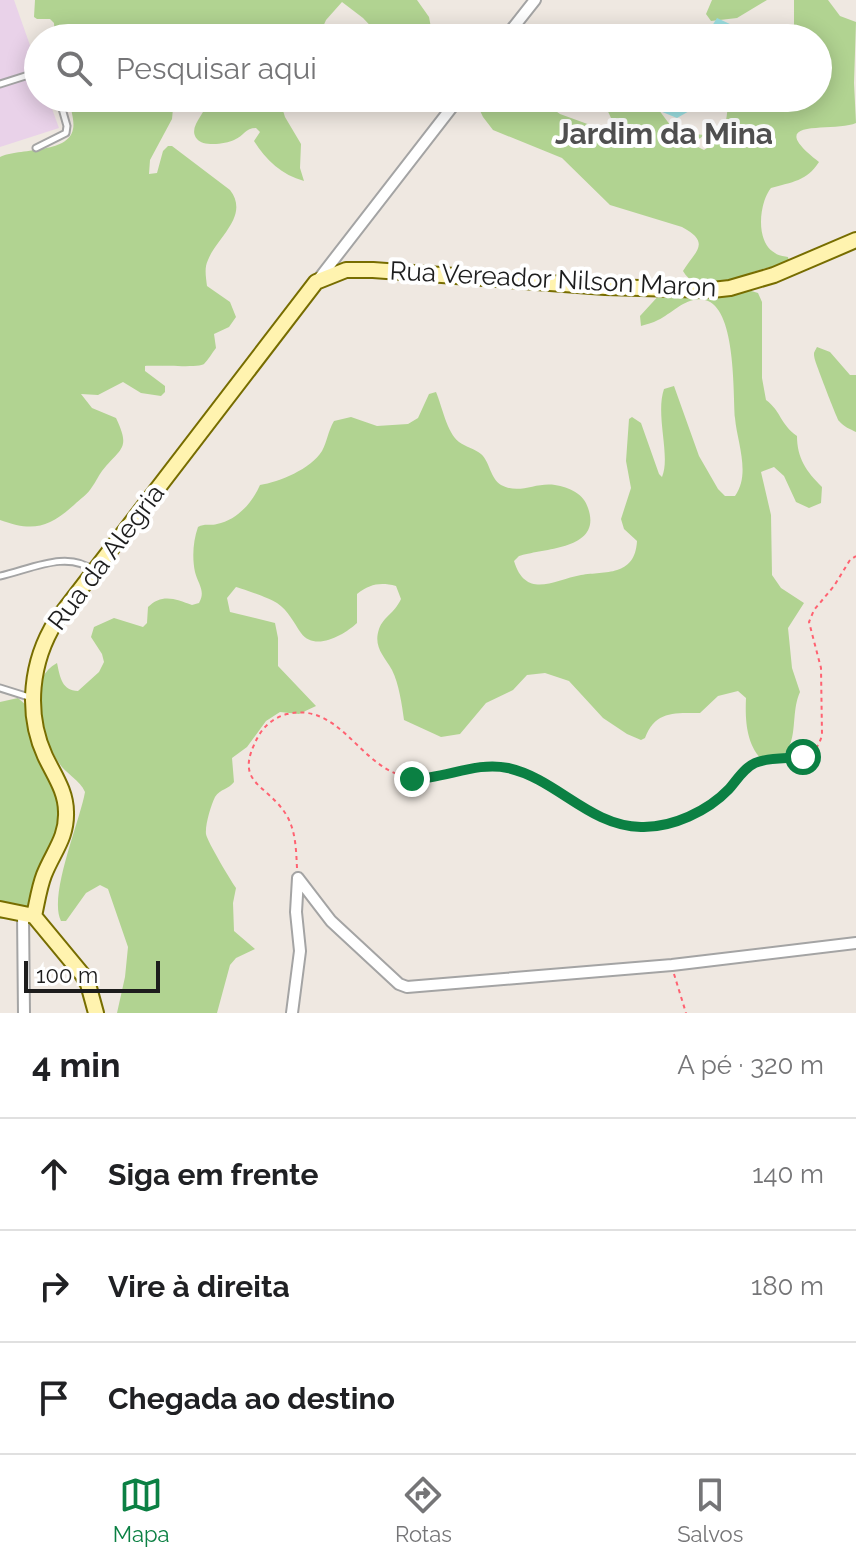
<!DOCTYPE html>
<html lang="pt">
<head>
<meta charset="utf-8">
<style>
	:root { --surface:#fff; --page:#f2f2f2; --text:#202124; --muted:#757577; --line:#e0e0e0; --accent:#0b8043 }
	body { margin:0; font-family:Raleway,sans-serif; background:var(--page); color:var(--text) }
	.scale { position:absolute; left:24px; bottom:20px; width:136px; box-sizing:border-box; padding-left:8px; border:4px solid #1d1d1d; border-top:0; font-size:22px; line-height:28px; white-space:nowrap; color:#1d1d1d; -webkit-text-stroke:6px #fff; paint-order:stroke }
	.stop { position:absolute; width:24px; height:24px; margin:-18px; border:6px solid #0b8043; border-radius:50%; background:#fff }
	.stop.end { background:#0b8043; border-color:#fff; box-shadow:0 2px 8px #0008 }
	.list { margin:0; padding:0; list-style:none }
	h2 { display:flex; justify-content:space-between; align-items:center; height:104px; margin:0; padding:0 32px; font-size:34px }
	h2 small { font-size:26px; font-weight:400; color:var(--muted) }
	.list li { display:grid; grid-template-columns:52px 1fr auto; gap:24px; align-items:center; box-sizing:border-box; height:112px; padding:0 32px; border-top:2px solid var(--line) }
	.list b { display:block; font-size:30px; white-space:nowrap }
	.list em { font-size:26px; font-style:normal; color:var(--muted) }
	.icon { flex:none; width:44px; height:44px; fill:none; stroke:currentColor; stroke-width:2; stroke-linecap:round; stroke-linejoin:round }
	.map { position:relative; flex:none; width:856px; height:1013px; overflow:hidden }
	.search { position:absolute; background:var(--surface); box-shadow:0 4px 20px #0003; left:24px; right:24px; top:24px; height:88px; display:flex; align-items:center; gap:20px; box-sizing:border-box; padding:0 28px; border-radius:44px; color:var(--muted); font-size:30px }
	.sheet { height:440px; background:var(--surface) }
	nav { display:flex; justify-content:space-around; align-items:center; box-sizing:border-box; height:112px; border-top:2px solid var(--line); background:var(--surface); font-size:22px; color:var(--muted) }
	nav a { display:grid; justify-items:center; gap:4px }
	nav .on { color:var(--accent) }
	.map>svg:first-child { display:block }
	.industrial { fill:#e9d2e9 }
	.forest { fill:#b1d391 }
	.water { fill:#9ce0e2 }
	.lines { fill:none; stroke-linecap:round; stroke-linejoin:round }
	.lane-casing { stroke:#a4a4a4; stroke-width:9 }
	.street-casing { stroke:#a4a4a4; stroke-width:14 }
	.secondary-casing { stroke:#776d00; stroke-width:18 }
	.path { stroke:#ff6271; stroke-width:2; stroke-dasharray:4 4; stroke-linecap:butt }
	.lane { stroke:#fff; stroke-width:5 }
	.street { stroke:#fff; stroke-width:10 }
	.secondary { stroke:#fff3af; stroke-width:14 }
	.route { stroke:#0b8043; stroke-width:10 }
	.labels { text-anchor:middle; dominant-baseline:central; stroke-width:8; stroke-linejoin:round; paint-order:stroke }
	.street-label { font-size:26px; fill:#1d1d1d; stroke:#fff }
	.quarter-label { font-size:30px; font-weight:bold; fill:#505050; stroke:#fff }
</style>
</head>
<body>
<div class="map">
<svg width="856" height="1013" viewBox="0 0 856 1013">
	<rect width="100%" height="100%" fill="#efe8e1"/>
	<path class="industrial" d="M0 0H14L38 68V98H48L59 128 0 147Z"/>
	<path class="forest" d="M35 0H417L429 17 433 38H382L363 18 342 2 326 20 318 38H55L54 23 50 19H37L34 17Z
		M712 0H767L737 18 711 21 706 14Z
		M794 0H828L840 16 856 22 854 83 856 123C835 133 759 116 819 162 807 181 792 182 771 188 759 203 755 242 775 253 779 256 784 256 788 257L789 261C770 269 750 269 735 282 716 284 694 290 683 271 695 251 712 243 682 227L610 205 562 158 493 130 483 117 474 98H537L560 114 593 126 614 139 619 135 604 103C624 106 631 98 650 98L679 137 684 139 695 134 704 135 697 141 698 147 704 150C724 139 729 119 727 98H818V38H794Z
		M69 98H174L172 119 150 160 149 174 157 173 163 151 168 146H172L230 190C250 216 217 237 208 260 204 268 206 277 207 286L230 302 236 317 229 327 214 334 216 348C212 353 208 360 204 364 200 368 155 365 145 366V371L165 386V392L161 396 141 393 123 382 98 395 81 394 92 408 116 418C131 450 121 447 102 471 98 476 96 482 92 487 88 494 80 499 74 505 48 528 33 532 0 520V157C18 148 69 154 73 129 75 121 70 107 69 98Z
		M206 98H279L285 117 301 144 300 168 304 181C282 175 266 160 254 141L260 132 256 128C245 128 244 136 234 140 226 144 203 147 197 139 186 126 210 112 206 98Z
		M745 289 758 293 762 302V378L766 400C781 411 780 424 797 436 797 458 806 471 822 487L821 503 809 508 796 502 784 476 774 467 761 472 771 515 772 575 781 588 804 603 788 628 792 668 800 692C788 718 804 755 766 763 746 748 745 720 746 698L738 691 718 696 700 713C674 713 655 711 645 738L641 740 627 734 603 718 569 681 545 673 527 675 513 690 486 703 460 734 441 737 404 720C402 705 399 684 392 670 384 656 373 647 379 629 384 616 394 614 401 599L396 586C380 582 370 584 357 594V623C344 635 315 652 301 633 294 623 288 610 277 603 270 598 246 590 236 587L227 598 230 612 275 623 278 638V666L316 706 299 714 280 712 266 721 247 747 232 758 234 782C229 789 220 789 215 797 211 805 205 825 206 834 207 841 231 881 236 888L233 903 234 931 255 949 236 958 230 965 217 1013H117L125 977 128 947 108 889 100 885 86 893 66 921H61C48 896 80 821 85 792 80 780 66 774 59 763 43 738 23 681 57 663 60 677 62 691 78 691L99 672 104 662 102 654 91 637 94 627 114 618 143 627 147 623 148 607C162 593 176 599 192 605L199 603C206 591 198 584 195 572 192 558 193 541 198 527 205 523 209 526 217 524 237 520 252 503 260 485 279 482 311 469 322 451 327 442 328 431 334 421L351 417 377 426 408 424 418 418 429 394 436 392C442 406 447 433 459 442 466 447 475 449 481 454 490 462 490 478 501 485 520 495 535 482 555 485 569 487 584 494 588 508 603 550 543 548 519 556L514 561C526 600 554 580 581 575 605 571 635 577 637 541L624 529 621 519 631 488 626 461 629 419 632 417 641 423 659 474 662 477C671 456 655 415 664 389L674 386 699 456 718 489 725 496H735C751 474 737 442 735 418 733 392 736 313 708 301 689 293 673 313 658 320 653 323 646 324 641 326L640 316 662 292Z
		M817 347 830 352 850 375H856V432C850 429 844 427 839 421 837 419 816 364 815 360 813 352 814 353 817 347Z
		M18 698 26 705 56 789 62 827 31 908 4 919H0V702Z"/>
	<path class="water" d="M717 18 732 25 742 38H687L689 33 712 26Z
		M655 98H696L691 110 677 118 655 109Z"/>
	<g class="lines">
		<g class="lane-casing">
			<path id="lane" d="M0 84 38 72
				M36 148 66 133 67 126 59 98
				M0 576C29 570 68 549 94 571
				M0 688 32 698"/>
		</g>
		<g class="street-casing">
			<path id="street" d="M505 38 535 0
				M318 280 459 98
				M298 878 331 921 399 984 407 987 672 965 856 943
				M23 914 24 1013
				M292 1013 300 951 296 912 298 878"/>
		</g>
		<g class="secondary-casing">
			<path id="secondary" d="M0 909 34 916
				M34 916C37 903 39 888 44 875 53 852 67 838 66 812 66 791 54 775 45 756 25 712 31 661 56 621L316 282 346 270H373L605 287 712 290 730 288 774 275 856 240
				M34 916 82 974 88 984 96 1013"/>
		</g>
		<path class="path" d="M297 868C296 850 296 832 287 816 267 782 231 785 259 735 265 725 275 717 287 714 338 702 358 762 400 775 437 787 469 761 506 768 557 777 589 828 643 827 672 827 705 812 725 792 734 783 743 767 755 763 780 753 813 770 822 735L821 668 809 622 814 610 834 586 850 560 856 556
			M674 974 686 1013"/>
		<use href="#lane" class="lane"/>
		<use href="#street" class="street"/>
		<use href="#secondary" class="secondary"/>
	</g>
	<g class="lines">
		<path class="route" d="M412 779C445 779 476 761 508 768 557 779 589 826 641 827 672 828 708 811 729 789 736 781 744 768 755 763 769 757 788 759 803 757"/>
	</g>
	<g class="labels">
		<g class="street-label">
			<text transform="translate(553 279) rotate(3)">Rua Vereador Nilson Maron</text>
			<text transform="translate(106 557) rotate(-53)">Rua da Alegria</text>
		</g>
		<g class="quarter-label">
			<text x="664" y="133">Jardim da Mina</text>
		</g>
	</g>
</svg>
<div class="scale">100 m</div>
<div class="stop" style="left:803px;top:757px"></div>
<div class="stop end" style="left:412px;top:779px"></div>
<div class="search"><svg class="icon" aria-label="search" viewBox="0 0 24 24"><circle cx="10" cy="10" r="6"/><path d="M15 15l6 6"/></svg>Pesquisar aqui</div>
</div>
<section class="sheet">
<h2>4 min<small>A pé · 320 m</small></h2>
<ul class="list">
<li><svg class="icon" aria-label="ahead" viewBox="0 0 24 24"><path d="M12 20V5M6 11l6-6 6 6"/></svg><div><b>Siga em frente</b></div><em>140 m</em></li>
<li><svg class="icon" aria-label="right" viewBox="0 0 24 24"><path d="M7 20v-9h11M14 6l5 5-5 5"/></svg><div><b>Vire à direita</b></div><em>180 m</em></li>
<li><svg class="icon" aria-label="arrive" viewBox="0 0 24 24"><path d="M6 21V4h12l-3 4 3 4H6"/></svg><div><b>Chegada ao destino</b></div></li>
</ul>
</section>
<nav>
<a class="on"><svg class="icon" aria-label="map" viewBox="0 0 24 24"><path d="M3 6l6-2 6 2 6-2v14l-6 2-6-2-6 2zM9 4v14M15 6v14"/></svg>Mapa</a>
<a><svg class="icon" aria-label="directions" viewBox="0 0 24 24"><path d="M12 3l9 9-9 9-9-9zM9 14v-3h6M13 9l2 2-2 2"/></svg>Rotas</a>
<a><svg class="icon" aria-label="saved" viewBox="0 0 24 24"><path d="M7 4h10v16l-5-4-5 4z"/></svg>Salvos</a>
</nav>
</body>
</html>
